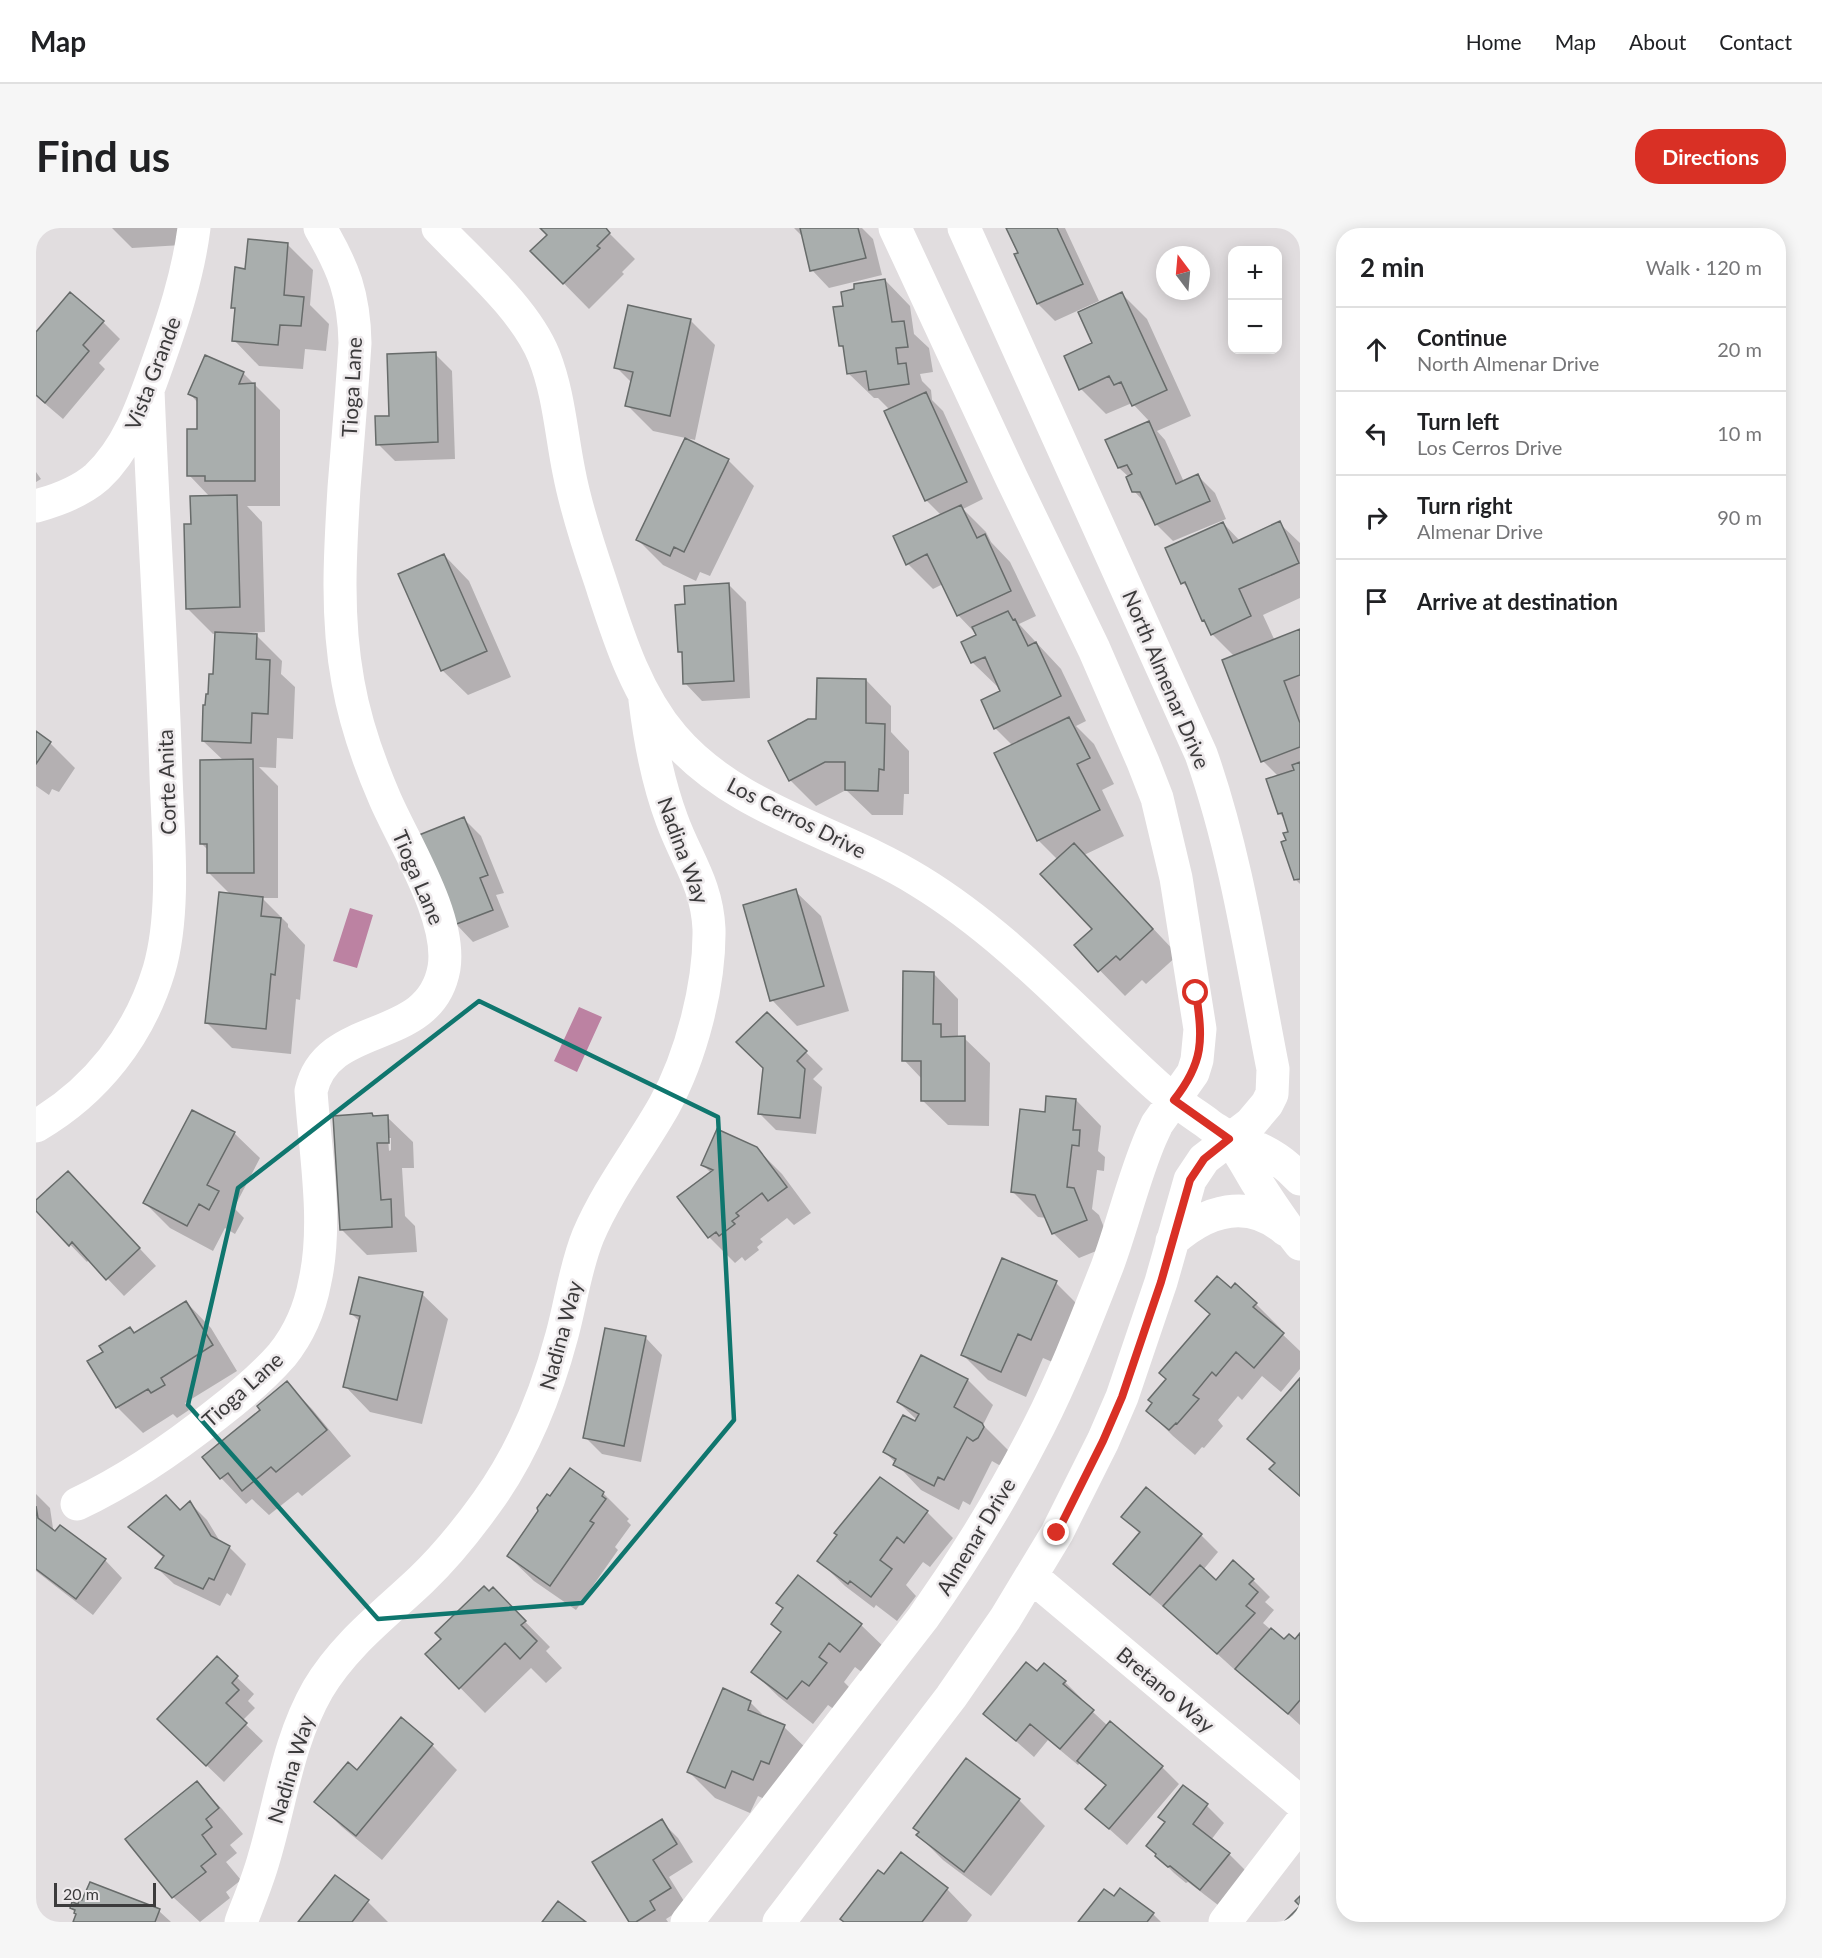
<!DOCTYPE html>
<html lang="en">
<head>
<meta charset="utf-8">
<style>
	:root { --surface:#fff; --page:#f6f6f6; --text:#202124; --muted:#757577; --line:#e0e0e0; --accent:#d93025 }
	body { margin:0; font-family:Lato,sans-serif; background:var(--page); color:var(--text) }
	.controls { position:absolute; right:18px; top:18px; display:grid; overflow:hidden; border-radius:12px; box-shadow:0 3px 15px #0003 }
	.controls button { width:54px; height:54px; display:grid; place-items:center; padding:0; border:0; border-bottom:2px solid var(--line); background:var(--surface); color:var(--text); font:30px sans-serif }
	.compass { position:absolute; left:1120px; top:18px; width:54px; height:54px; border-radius:50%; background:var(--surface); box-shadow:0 3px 15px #0003; rotate:344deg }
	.scale { position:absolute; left:18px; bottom:15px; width:102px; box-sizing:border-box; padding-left:6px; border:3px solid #3c3b3c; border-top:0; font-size:16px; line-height:21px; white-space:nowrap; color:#3c3b3c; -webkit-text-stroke:4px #eeeaec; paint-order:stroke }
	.stop { position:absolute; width:18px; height:18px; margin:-14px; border:4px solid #d93025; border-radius:50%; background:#fff }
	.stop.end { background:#d93025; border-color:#fff; box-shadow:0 2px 6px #0008 }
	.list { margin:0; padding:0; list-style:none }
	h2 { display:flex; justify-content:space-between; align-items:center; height:78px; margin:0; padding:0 24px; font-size:26px }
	h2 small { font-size:20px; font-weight:400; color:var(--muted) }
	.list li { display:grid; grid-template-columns:39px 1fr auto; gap:18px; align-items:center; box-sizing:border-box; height:84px; padding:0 24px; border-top:2px solid var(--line) }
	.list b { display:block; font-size:22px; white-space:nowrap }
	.list p { margin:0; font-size:20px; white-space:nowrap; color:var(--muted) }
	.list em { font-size:20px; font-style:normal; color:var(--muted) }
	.icon { flex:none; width:33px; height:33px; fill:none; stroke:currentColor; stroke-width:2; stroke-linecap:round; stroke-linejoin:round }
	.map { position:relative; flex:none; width:1264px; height:1694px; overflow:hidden; border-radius:24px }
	header { display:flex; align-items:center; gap:36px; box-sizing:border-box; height:84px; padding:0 30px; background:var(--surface); border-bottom:2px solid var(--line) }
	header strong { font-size:28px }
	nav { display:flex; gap:33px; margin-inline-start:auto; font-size:21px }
	.intro { display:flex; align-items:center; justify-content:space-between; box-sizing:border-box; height:144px; padding:0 36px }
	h1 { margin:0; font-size:42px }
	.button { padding:15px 27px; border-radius:24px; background:var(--accent); color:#fff; font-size:21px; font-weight:700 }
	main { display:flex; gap:36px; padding:0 36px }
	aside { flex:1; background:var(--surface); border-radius:24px; box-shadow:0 3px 15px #0003 }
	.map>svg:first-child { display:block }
	.water { fill:#bc82a2 }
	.shadow { fill:#0003; fill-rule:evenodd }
	.building { fill:#a9aead; stroke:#676b6a; stroke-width:1.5 }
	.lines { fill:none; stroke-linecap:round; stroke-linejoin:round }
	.minor { stroke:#fff; stroke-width:33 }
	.route { stroke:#d93025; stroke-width:8 }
	.marked { fill:none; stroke:#0f766e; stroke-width:4.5; stroke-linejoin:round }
	.labels { text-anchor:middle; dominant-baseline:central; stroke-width:5; stroke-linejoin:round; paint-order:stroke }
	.street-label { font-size:21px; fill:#3c3b3c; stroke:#eeeaec }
</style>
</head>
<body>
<header>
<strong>Map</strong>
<nav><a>Home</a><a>Map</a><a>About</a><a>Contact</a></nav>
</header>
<div class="intro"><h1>Find us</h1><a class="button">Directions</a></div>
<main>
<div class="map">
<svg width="1264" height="1694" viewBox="0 0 1264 1694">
	<rect width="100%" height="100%" fill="#e1dddf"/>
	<path class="water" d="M314 680 337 687 321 740 297 733Z
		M543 779 566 789 541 844 518 833Z"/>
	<path class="shadow" d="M76 0H145L146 17 96 20Z
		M506 0H568L599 31 586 44 588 46 553 81 496 23 513 7Z
		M758 0H826L837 11 846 47 793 60 776 42 768 10Z
		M972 0H1029L1063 73 1019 93 1002 76 984 25Z
		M251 16 277 42 274 77 293 96 290 123 269 121 267 141 223 138 198 112 200 83 197 79Z
		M849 52 874 78 878 106 893 120 897 144 884 146 886 153 895 162 896 172 907 183 947 271 927 281 950 304 955 314 974 334 1000 388 983 396 1025 441 1050 493 1040 498 1058 516 1078 556 1066 562 1088 608 1048 627 1142 727 1110 756 1106 752 1089 768 1040 718 1058 701 1022 632 1002 612 977 518 959 500 966 463 936 434 942 408 922 387 907 356 897 361 872 336 905 287 890 272 850 184 854 182 842 170H838L812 145 809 121 805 118 808 79Z
		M1086 66 1111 91 1155 188 1121 203 1129 212 1148 254 1162 248 1179 265 1190 291 1137 313 1120 296 1112 278 1098 263 1093 249 1083 240 1071 212 1114 194 1096 175 1070 186 1045 161 1058 116Z
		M654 92 679 117 659 212 617 203 591 177 596 155 580 139Z
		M67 94 84 111 63 135 69 141 27 191 0 168V106Z
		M399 126 416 143 419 231 359 233 342 216 355 189Z
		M170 129 207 145 244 182V278H211L226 294 229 404 210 405V407L221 408 246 433 245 446 259 459 257 511 241 510 240 540 223 539 242 558V670H226L252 696V699L269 717 264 772 260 771 255 826 196 820 170 794 195 667 173 645V623L166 616 188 533 167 513 178 448 180 405 177 406 151 380 156 297 174 269 153 247 162 202V175L154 166Z
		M692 232 718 258 674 348 664 344 660 353 627 337 602 312Z
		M0 244 5 251 0 254Z
		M1187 295 1204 313 1243 295 1264 315V370L1227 387 1239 413 1264 403V656L1260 652 1252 613 1254 605 1250 592 1243 585 1242 548 1227 533 1198 428 1176 406 1172 397 1167 392 1154 362 1147 355Z
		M408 327 433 353 475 449 432 467 406 442Z
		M692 356 710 374 714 470 666 473 649 455 648 427 644 423 650 378Z
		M830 452 855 478V504L873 523V566H868L867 587H836L810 562 780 578 754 552 734 513 782 493Z
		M0 506 14 515 39 540 23 564 16 561 13 567 0 558Z
		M428 591 445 608 468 665 460 667 473 699 437 714 420 696Z
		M759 663 785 688 813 783 761 798 736 772Z
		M897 745 922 771V810H928L954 835 953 898 912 897 886 872V851L868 832Z
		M731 786 787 841 777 851 786 859 780 906 740 902 723 885Z
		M1040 872 1065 898 1062 923 1069 929 1068 943 1061 942 1056 981 1063 987 1075 1017 1043 1030 1017 1005 1011 990 1002 989 977 964 1010 885Z
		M336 886 339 890 351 889 377 914 378 940H366L369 988 379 998 381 1024 331 1027 305 1001ZM352 910H355V922L353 923Z
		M198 905 224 930 198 980 208 990 199 1006 189 1000 177 1023 134 1000 109 975Z
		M720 920 746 946 775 985 758 997 751 990 724 1011 727 1014 721 1019 723 1022 709 1033 706 1029 699 1035 673 1009 643 969 675 945 667 937Z
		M49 962 120 1038 88 1068 53 1031 51 1034 0 981V974Z
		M1020 1055 1045 1080 1021 1136 1007 1130 990 1169 952 1152 927 1127Z
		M386 1066 412 1091 386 1196 334 1184 309 1158 324 1094 315 1085Z
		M150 1074 175 1100 201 1143 149 1175 153 1182 141 1190 137 1186 107 1205 81 1179 69 1124Z
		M1220 1076 1245 1101 1243 1103 1264 1123V1141L1245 1164 1226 1148 1206 1172 1202 1168 1182 1192 1187 1198 1168 1220 1166 1219 1159 1227 1137 1208 1112 1183 1132 1152Z
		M609 1109 626 1127 605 1234 566 1226 549 1209Z
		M886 1129 932 1152 957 1177 947 1197 972 1222 973 1226 968 1235 963 1237 956 1233 934 1277 927 1273 923 1282 885 1262 849 1224 881 1192 862 1174Z
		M1264 1152V1269L1235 1241 1239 1237 1213 1211Z
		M251 1155 276 1181 315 1228 266 1268 262 1264 233 1287 216 1271 210 1276 185 1250 226 1182Z
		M844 1251 891 1284 917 1310 894 1339 887 1334 870 1357 880 1368 861 1393 840 1377 838 1380 809 1358 783 1333Z
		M1110 1261 1165 1307 1182 1324 1167 1342 1180 1354 1217 1352 1234 1369 1229 1374 1238 1382 1227 1395 1248 1413H1259L1264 1407V1497L1201 1440 1199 1442 1133 1382 1132 1383 1096 1353 1079 1336 1104 1306 1087 1289Z
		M567 1265 593 1291 591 1293 595 1297 579 1319 582 1322 540 1382 498 1353 472 1328 514 1270Z
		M0 1266 14 1280 18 1307 69 1332 86 1350 57 1387 0 1343Z
		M154 1275 171 1292 185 1315 193 1319 210 1336 195 1368 191 1365 184 1378 138 1356 121 1340 128 1330 94 1300 144 1284Z
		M457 1361 514 1419 510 1423 526 1440 510 1455 495 1440 449 1485 391 1426Z
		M742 1375 825 1397 851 1422 831 1448 819 1439 808 1454 815 1461 799 1482 792 1477 777 1496 743 1469 717 1444 746 1405 737 1396 748 1381Z
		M181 1430 218 1466 212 1473 219 1480 206 1493 227 1513 188 1554 140 1508Z
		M1008 1437 1029 1454 1046 1471 1045 1473 1072 1498 1126 1539 1143 1556 1091 1617 1051 1581 1070 1558 1045 1534 1042 1537 1012 1512 998 1529 949 1486 1001 1445Z
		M714 1474 732 1492 748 1499 774 1524 742 1577 722 1568 714 1585 679 1570 653 1544Z
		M396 1517 421 1542 346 1632 306 1599 280 1574 322 1544Z
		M930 1532 983 1572 1009 1598 955 1668 907 1632 882 1607Z
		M161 1555 186 1581 207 1606 194 1617 201 1625 190 1634 205 1652 190 1664 194 1670 164 1694 137 1669 91 1611Z
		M1147 1559 1171 1578 1188 1595 1175 1612 1193 1626 1210 1643 1182 1677 1152 1654 1150 1655 1138 1645 1121 1628 1130 1595Z
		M625 1593 642 1610 657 1634 633 1649 651 1678 630 1691 632 1694H594Z
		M848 1648 911 1661 936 1687 931 1694H810Z
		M1078 1670 1117 1686 1125 1694H1044Z
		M332 1674 352 1694H264Z
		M35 1680 123 1683 135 1694H39L42 1687Z"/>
	<path class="building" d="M504 0H570L574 5 561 18 564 20 527 56 494 23 511 7Z
		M764 0H822L830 30 774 43Z
		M970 0H1021L1047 56 1001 76 978 26 982 25Z
		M212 11 252 15 248 67 268 69 265 98 244 97 242 117 196 113 199 80H195L199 39 209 41Z
		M849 51 856 94 868 93 872 119 860 120 862 136 870 135 873 156 833 162 830 143 811 146 807 118H803L797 79 807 78 805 64 818 61V56Z
		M34 64 68 93 47 117 53 123 9 175 0 167V104Z
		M1086 64 1131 162 1096 178 1085 154 1078 157 1073 148 1043 162 1028 128 1056 115 1042 84Z
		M592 77 655 91 634 188 589 178 597 144 578 140Z
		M400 124 402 214 340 217 339 188H353L351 126Z
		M169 127 208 144 203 156 219 155V253H169V248H151V201H161V170L152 166Z
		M890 164 931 254 889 273 848 183Z
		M1113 193 1140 256 1162 246 1174 273 1119 297 1104 264H1096L1090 249 1096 246 1091 237 1082 240 1069 212Z
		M649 210 693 231 648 324 638 319 634 328 600 312Z
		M201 267 204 379 150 381 148 296H155L154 268Z
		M925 277 941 310 949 306 975 363 921 388 891 326 870 337 857 308Z
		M1244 293 1263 335 1203 361 1215 388 1175 407 1168 392 1166 393 1149 354 1145 356 1129 320 1187 294 1197 315Z
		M408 326 451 423 405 443 362 346Z
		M693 355 698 453 647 456 646 424H642L639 377 649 376 648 358Z
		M972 383 977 392 979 391 992 418 1000 414 1025 468 958 501 945 472 964 463 949 429 935 435 925 414 940 407 936 399Z
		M1264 401V447L1248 453 1264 495V519L1225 534 1186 432Z
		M179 404 221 406 220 431 234 432 232 486 216 485 215 515 166 513 167 477H169L170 466H172L173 446H177Z
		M781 450 830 451V495L849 496 848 542 843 541 842 563 809 562V534H789L753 553 732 513 772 491H780Z
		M1033 489 1054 530 1041 536 1064 582 1001 613 958 525Z
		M0 503 15 514 0 536Z
		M217 531 218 645H171V616H164V532Z
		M1264 534V651L1258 652 1245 614 1250 612 1247 605 1252 604 1246 585 1242 586 1230 551 1258 542 1256 537Z
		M428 589 452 647 444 650 457 682 418 697 383 607Z
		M1038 615 1117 701 1084 732 1080 728 1062 744 1038 717 1056 701 1004 646Z
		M760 661 788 758 734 773 707 677Z
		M183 664 227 669 225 688 245 690 239 747 235 746 230 801 169 795Z
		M867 743 898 744 897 796H905V809L929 808V873H885V833H866Z
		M731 784 771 823 761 833 769 841 764 890 722 886 727 840 700 814Z
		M1010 868 1040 871 1037 902H1044L1043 918 1036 917 1031 959 1038 960 1051 992 1016 1006 999 967 975 964 984 881 1009 884Z
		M156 882 199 904 171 957 183 963 173 982 163 976 151 998 107 975Z
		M336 885 337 888 352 887 353 915H341L345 972 355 971 356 999 304 1002 297 888Z
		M681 901 721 919 751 959 732 973 726 965 700 985 703 988 696 993 699 996 683 1008 680 1004 672 1010 641 969 677 942 665 937Z
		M32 943 104 1020 70 1052 36 1014 33 1018 0 983V972Z
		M966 1030 1021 1053 995 1112 982 1106 965 1144 925 1127Z
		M1181 1048 1195 1060 1199 1055 1221 1075 1217 1079 1248 1105 1218 1140 1200 1124 1180 1148 1176 1144 1157 1167 1163 1171 1141 1196 1140 1195 1133 1202 1110 1183 1116 1175 1112 1172 1130 1151 1123 1145 1174 1086 1159 1073Z
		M323 1049 387 1064 361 1172 307 1159 324 1088 314 1086Z
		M150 1073 177 1117 125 1150 129 1157 115 1165 112 1161 80 1180 51 1133 67 1124 63 1118 94 1099 98 1105Z
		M569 1100 610 1108 588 1218 547 1210Z
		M885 1127 932 1151 918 1179 946 1195 948 1199 942 1210 937 1213 931 1209 908 1252 902 1249 898 1258 857 1237 860 1231 847 1224 867 1187 879 1193 883 1186 861 1174Z
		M1264 1150V1268L1233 1241 1239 1235 1211 1211Z
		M251 1153 291 1202 240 1244 235 1239 206 1263 192 1245 184 1251 166 1229 224 1182 221 1178Z
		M534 1240 568 1264 566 1268 570 1271 554 1293 558 1295 514 1358 471 1328 502 1283 501 1280 511 1266 514 1268Z
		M844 1249 892 1283 868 1315 861 1309 844 1332 856 1341 835 1369 814 1353 812 1356 781 1333 801 1307 798 1305Z
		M1110 1259 1166 1306 1114 1367 1077 1336 1104 1304 1085 1289Z
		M130 1267 144 1282 154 1273 175 1308 194 1318 178 1352 173 1350 167 1361 119 1340 128 1328 92 1299Z
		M0 1278 2 1290 19 1303 24 1297 70 1331 40 1371 0 1341Z
		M1197 1332 1218 1351 1213 1356 1222 1364 1210 1378 1219 1385 1181 1426 1127 1378 1164 1337 1180 1352Z
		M762 1347 826 1396 804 1424 793 1415 783 1429 791 1435 773 1458 766 1453 751 1471 715 1444 745 1404 735 1396 747 1380 740 1375Z
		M448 1358 453 1363 457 1359 490 1393 485 1397 501 1413 484 1431 469 1415 423 1461 389 1426 405 1411 399 1405Z
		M1235 1400 1248 1411 1253 1406 1259 1411 1264 1405V1472L1252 1486 1199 1441Z
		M181 1428 202 1448 196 1455 203 1462 190 1475 211 1495 170 1538 121 1491Z
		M990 1434 1001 1443 1008 1435 1030 1453 1027 1456 1058 1482 1024 1521 994 1496 980 1513 947 1486Z
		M687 1460 715 1473 712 1482 749 1497 733 1536 725 1533 717 1552 696 1543 689 1560 651 1544Z
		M365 1489 397 1516 320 1608 278 1574 312 1534 321 1542Z
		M1074 1493 1127 1538 1073 1601 1049 1581 1070 1557 1041 1533Z
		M930 1530 984 1571 928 1644 880 1607 883 1604 877 1600Z
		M161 1553 183 1580 170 1591 176 1599 166 1607 180 1626 165 1638 170 1644 136 1670 89 1611Z
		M1147 1557 1172 1576 1157 1596 1194 1625 1164 1662 1134 1638 1132 1639 1119 1628 1120 1626 1110 1618 1129 1594 1122 1589Z
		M626 1591 641 1616 617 1632 635 1660 614 1673 619 1682 600 1694H593L556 1634Z
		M865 1624 912 1660 886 1694H808L804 1691 842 1642 848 1646Z
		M299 1647 333 1672 316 1694H262Z
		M54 1654 124 1681 119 1694H37L40 1686 38 1685 39 1682 34 1680 36 1674 42 1676 43 1672H46Z
		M1084 1660 1118 1685 1111 1694H1042L1068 1661 1078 1668Z
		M1264 1668V1694H1248L1264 1678 1259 1673Z
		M522 1673 550 1694H506Z"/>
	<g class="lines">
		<path class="minor" d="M402 0C437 37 489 81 508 128 523 166 525 205 533 244 540 281 552 317 564 352 582 407 599 464 637 509 700 583 803 603 883 653 973 708 1043 788 1121 858 1137 872 1154 883 1171 895 1178 901 1188 905 1194 912 1204 924 1212 940 1220 953 1234 975 1248 996 1264 1016
			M0 278C22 272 44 264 61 249 93 219 107 176 121 137 137 92 152 47 158 0
			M0 898C60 863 103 808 123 742 140 684 132 607 130 547 126 419 117 291 112 162
			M1193 911C1222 917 1244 929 1264 951
			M1136 1013C1170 983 1212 969 1250 1002
			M41 1276C92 1252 137 1221 182 1185 204 1168 227 1149 246 1127 263 1106 274 1080 279 1053 292 995 279 923 275 863 291 790 394 819 408 740 416 690 369 617 349 571 333 534 319 494 312 454 300 389 304 325 308 260 312 211 316 163 319 115 318 67 308 41 284 0
			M995 1348 1264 1574
			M205 1694C213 1673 222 1652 228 1630 245 1573 252 1513 282 1461 308 1417 348 1387 385 1352 409 1329 431 1302 451 1274 488 1223 510 1167 526 1107 535 1074 539 1040 552 1008 572 961 603 922 628 878 655 829 674 757 673 701 671 656 650 631 636 592 621 552 614 514 609 472
			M651 1694 887 1390C930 1329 969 1265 1003 1198 1029 1147 1050 1092 1071 1039 1087 996 1097 951 1115 909L1121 896 1157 845 1161 832 1164 801 1140 650 1121 570 1107 534 1058 421 975 249 859 0
			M743 1694 915 1469 969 1391 1021 1305 1067 1213 1086 1169 1125 1054 1154 952 1168 931 1215 895 1231 876 1236 866 1237 841C1216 735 1201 628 1165 526L928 0
			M1189 1694 1264 1596"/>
	</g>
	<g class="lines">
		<path class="route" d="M1021 1305 1067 1213 1086 1169 1125 1054 1154 952 1168 931 1193 911 1138 872C1168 834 1167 812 1160 765"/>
	</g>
	<path class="marked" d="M443 773 682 889 698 1192 546 1375 342 1391 152 1177 202 960Z"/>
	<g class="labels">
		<g class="street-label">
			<text transform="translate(116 145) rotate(-69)">Vista Grande</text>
			<text transform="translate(315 159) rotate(-87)">Tioga Lane</text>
			<text transform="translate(1131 451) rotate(67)">North Almenar Drive</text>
			<text transform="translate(130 554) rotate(-92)">Corte Anita</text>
			<text transform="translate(761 589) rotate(27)">Los Cerros Drive</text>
			<text transform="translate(648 622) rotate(70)">Nadina Way</text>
			<text transform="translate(383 649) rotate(67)">Tioga Lane</text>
			<text transform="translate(524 1107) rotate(-75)">Nadina Way</text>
			<text transform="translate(206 1161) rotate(-42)">Tioga Lane</text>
			<text transform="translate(939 1308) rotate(-59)">Almenar Drive</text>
			<text transform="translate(1130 1461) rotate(40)">Bretano Way</text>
			<text transform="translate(254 1541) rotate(-73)">Nadina Way</text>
		</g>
	</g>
</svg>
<div class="controls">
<button>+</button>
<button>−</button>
</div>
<svg class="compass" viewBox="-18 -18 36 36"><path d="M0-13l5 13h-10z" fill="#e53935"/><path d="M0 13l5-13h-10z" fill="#757577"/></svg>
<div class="scale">20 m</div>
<div class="stop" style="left:1160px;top:765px"></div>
<div class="stop end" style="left:1021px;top:1305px"></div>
</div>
<aside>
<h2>2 min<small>Walk · 120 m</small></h2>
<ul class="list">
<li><svg class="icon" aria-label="ahead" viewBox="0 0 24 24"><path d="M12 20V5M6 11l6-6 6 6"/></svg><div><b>Continue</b><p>North Almenar Drive</p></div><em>20 m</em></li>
<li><svg class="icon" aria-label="left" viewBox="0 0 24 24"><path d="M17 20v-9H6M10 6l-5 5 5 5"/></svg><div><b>Turn left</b><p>Los Cerros Drive</p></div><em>10 m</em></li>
<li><svg class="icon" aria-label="right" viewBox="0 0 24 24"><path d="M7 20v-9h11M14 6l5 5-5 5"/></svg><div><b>Turn right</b><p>Almenar Drive</p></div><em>90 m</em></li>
<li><svg class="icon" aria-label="arrive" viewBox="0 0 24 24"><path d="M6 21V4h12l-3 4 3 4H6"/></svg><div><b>Arrive at destination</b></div></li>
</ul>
</aside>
</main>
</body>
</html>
